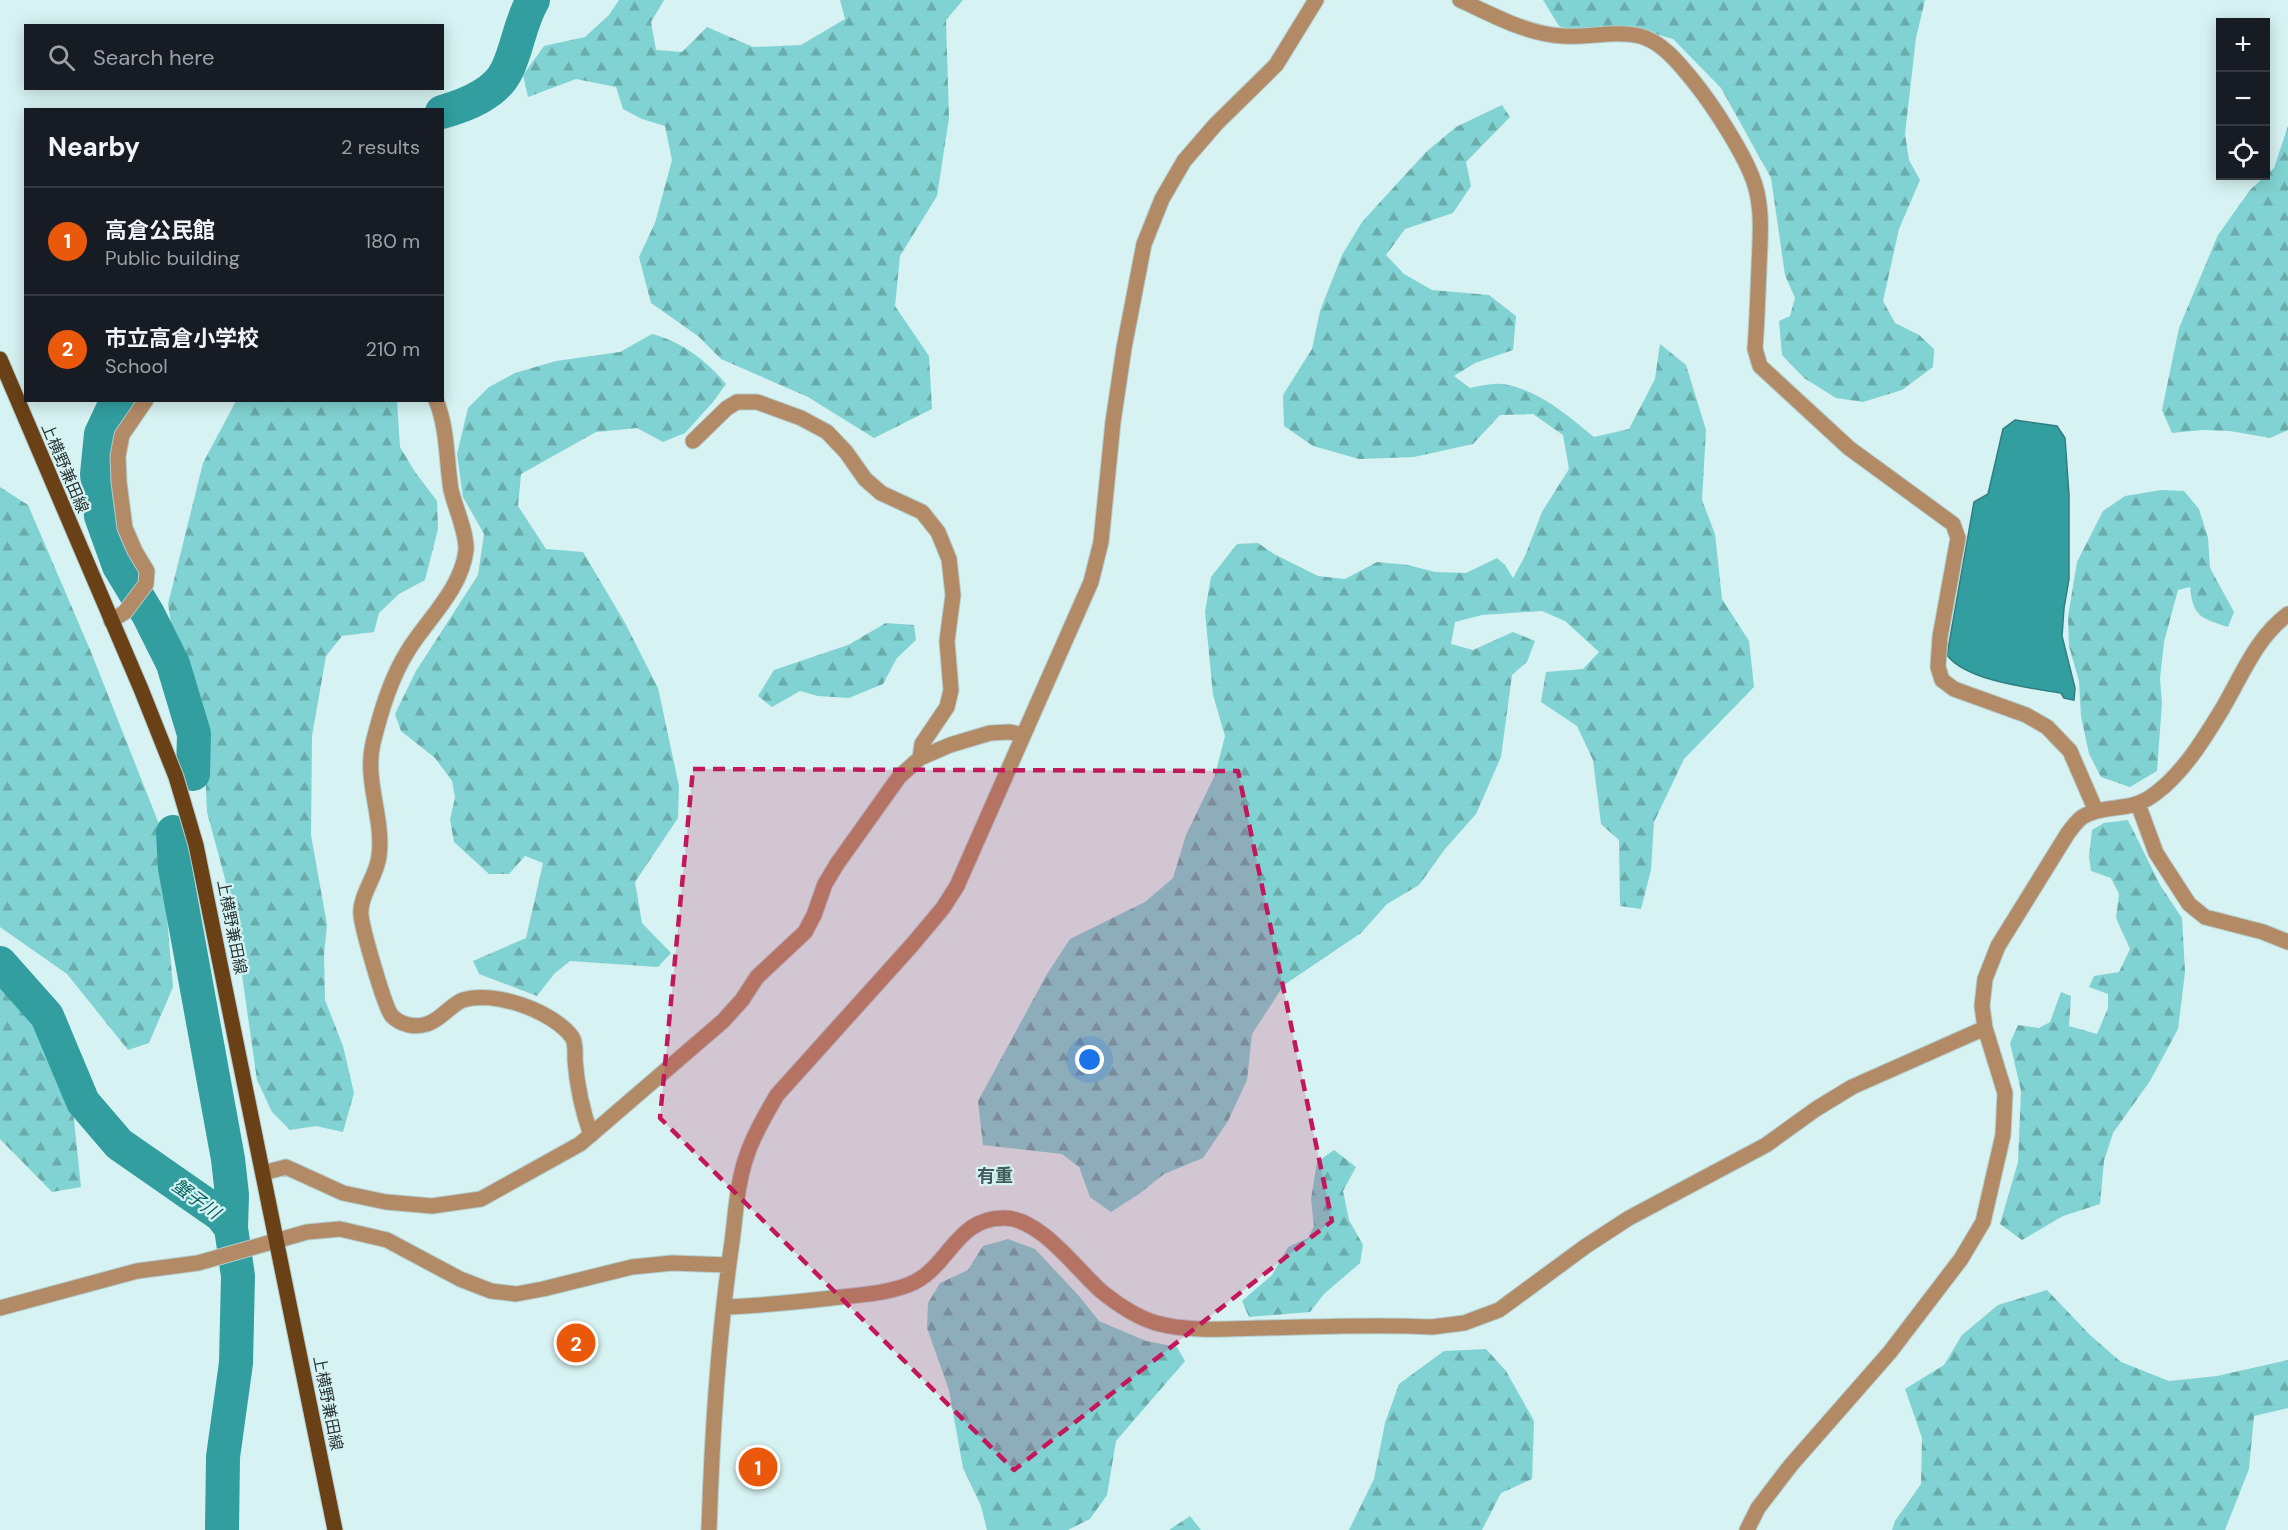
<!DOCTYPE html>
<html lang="en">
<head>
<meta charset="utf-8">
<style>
	:root { --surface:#171b24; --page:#242831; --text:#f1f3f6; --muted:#9ea1a6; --line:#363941; --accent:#ea580c }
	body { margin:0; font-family:"DM Sans","Noto Sans JP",sans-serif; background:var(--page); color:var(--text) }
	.controls { position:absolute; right:18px; top:18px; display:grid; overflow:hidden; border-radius:0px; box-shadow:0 3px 15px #0003 }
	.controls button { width:54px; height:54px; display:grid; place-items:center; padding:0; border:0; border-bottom:2px solid var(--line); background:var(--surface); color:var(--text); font:30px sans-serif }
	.you { position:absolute; left:1090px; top:1060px; width:21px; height:21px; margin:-15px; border:4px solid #fff; border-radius:50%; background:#1a73e8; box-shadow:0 0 0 9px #1a73e833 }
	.badge { display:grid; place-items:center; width:39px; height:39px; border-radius:50%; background:var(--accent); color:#fff; font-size:20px; font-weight:700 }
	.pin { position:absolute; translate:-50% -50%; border:3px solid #fff; box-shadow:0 2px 6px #0006 }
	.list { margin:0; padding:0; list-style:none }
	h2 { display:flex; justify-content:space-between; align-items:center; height:78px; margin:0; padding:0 24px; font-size:26px }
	h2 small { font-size:20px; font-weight:400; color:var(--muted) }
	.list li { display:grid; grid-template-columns:39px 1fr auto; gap:18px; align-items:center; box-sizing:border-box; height:108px; padding:0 24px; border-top:2px solid var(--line) }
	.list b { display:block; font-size:22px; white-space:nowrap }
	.list p { margin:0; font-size:20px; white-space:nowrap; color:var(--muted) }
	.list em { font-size:20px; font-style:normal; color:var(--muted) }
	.icon { flex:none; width:33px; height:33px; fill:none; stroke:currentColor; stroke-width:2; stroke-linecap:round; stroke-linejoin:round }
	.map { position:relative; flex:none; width:2288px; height:1530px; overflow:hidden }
	.search { position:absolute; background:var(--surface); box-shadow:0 3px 15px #0003; left:24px; top:24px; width:420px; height:66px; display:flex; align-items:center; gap:15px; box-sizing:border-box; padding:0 21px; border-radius:0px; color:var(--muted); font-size:22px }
	.panel { position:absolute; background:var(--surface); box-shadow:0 3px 15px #0003; left:24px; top:108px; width:420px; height:294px; border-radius:0px }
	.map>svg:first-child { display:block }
	.forest { fill:url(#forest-firs) }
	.water { fill:#329e9f; stroke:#307f80; stroke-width:1.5 }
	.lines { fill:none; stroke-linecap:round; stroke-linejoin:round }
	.river { stroke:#329e9f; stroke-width:34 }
	.minor-casing { stroke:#b4cccc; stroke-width:17 }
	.major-casing { stroke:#b4cccc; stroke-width:17 }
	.minor { stroke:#b28a66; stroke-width:15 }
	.major { stroke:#6a4117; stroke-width:15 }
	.marked { fill:#c2185b; fill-opacity:0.2; stroke:#c2185b; stroke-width:4.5; stroke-dasharray:12 8; stroke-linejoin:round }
	.labels { text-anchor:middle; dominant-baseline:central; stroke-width:4.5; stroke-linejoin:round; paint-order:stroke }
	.street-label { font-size:16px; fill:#2b3636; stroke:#d6f2f2 }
	.neighbourhood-label { font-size:18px; font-weight:bold; fill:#415a5a; stroke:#d6f2f2 }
	.water-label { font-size:18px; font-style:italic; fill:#056263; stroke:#d6f2f2 }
</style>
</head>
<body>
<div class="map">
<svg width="2288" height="1530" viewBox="0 0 2288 1530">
	<defs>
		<pattern id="forest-firs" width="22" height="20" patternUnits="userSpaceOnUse" patternTransform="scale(1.5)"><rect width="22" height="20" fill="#81d2d2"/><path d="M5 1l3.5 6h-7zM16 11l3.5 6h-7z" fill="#6aabab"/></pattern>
	</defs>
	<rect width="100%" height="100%" fill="#d6f2f2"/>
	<path class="forest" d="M619 0H664L651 22 656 50 682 52 707 27 753 47 801 45 845 19 840 0H963L946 20 949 118 937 196 900 256 895 306 929 356 932 409 874 438 808 397 721 359 698 336 651 303 639 257 655 223 672 160 665 126 642 119 623 109 616 87 576 79 528 97 523 75 544 46 585 37 609 15Z
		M1543 0H1925L1916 38 1905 134 1909 160 1920 180 1899 229 1883 301 1895 323 1919 335 1934 349 1933 367 1902 390 1863 402 1836 398 1804 378 1782 355 1779 321 1790 316 1795 298 1785 275 1771 178 1721 88 1673 39 1649 32H1576L1559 26Z
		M1502 105 1510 117 1466 162 1471 186 1453 213 1405 229 1386 255 1404 274 1432 290 1489 295 1516 316 1513 350 1475 363 1454 376 1470 388C1480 386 1492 383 1502 384 1538 389 1567 415 1594 437L1629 429 1655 379 1660 344 1686 365 1706 430 1702 500 1715 534 1722 599 1749 641 1754 687 1684 759 1654 822 1651 870 1641 909 1620 906 1619 840 1601 824 1593 760 1577 726 1541 702 1546 672 1583 669 1599 652 1565 621 1542 611 1482 615 1455 622 1451 644 1473 650 1513 632 1535 641 1527 662 1512 675 1501 757 1476 814 1445 849 1419 885 1387 904 1361 933 1284 985 1252 1034 1247 1080 1228 1121 1203 1158 1164 1174 1139 1194 1111 1212 1090 1197 1079 1167 1062 1154 983 1145 978 1101 1047 974 1070 939 1145 902 1173 878 1186 835 1215 775 1225 736 1213 695 1205 612 1211 577 1237 544 1258 543 1274 554 1318 576 1345 579 1377 562 1408 565 1435 572 1466 573 1497 558 1505 565 1513 578 1525 556 1542 512 1569 469 1563 435 1533 414 1500 415 1473 444 1414 457 1359 459 1313 446 1284 426 1283 395 1312 349 1320 311 1342 255 1362 222 1426 152 1456 127Z
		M2288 126V430L2270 438 2230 431 2202 430 2172 433 2162 410 2179 328 2218 235 2250 190 2274 168Z
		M652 334C682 342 706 360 726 384L713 402 685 433 663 442 637 428 596 432 521 474 518 506 546 549 583 552 625 623 658 688 679 786 678 818 635 882 642 923 671 953 658 967 570 961 554 974 537 996 479 974 473 961 526 938 543 863 525 856 509 874H489L454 842 450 819 455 798 452 781 435 758 401 731 395 714 416 671 478 575 484 534 463 497 457 454 468 408 489 387 515 373 556 361 620 352Z
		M236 401H397L400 447 415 472 437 501 438 529 425 580 399 594 379 613 374 632 342 636 326 656 312 736 311 835 327 925 324 955 325 1000 343 1046 354 1093 343 1132 316 1126 290 1130 272 1112 257 1080 232 905 207 812 204 748 195 692 172 630 168 604 203 463Z
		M0 487 28 505 91 652 159 824 173 987 149 1043 128 1050 67 974 0 927Z
		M2161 490 2184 491 2199 509 2208 538 2210 568 2234 612 2228 627C2201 618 2193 617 2190 587L2178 590 2164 642 2160 679 2162 703 2157 771 2130 787 2101 777 2089 754 2081 716 2079 681 2069 646 2068 617 2077 562 2103 511 2125 496Z
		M886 623 914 625 916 640 897 658 883 684 849 698 818 696 800 691 772 707 758 696 774 670 848 645Z
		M2128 820 2160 885 2182 918 2185 972 2178 1029 2150 1081 2113 1133 2104 1161 2100 1204 2063 1216 2022 1240 2000 1224 2018 1162 2021 1091 2010 1043 2018 1025 2039 1028 2050 1022 2061 992 2071 996 2069 1026 2097 1034 2108 1008V994L2089 987 2094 976 2119 972 2130 949 2116 918 2119 894 2111 878 2091 871 2089 857 2092 830 2104 823Z
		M0 978 19 999 44 1035 72 1101 81 1187 52 1192 0 1139Z
		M1334 1150 1356 1167 1343 1191 1349 1220 1363 1245 1360 1263 1324 1294 1310 1312 1249 1317 1242 1301 1272 1275 1288 1247 1308 1238 1314 1226 1311 1199 1317 1162Z
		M1008 1239 1035 1249 1079 1296 1099 1321 1146 1341 1177 1347 1185 1361 1116 1441 1107 1495 1090 1519 1068 1530H987L981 1506 963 1468 949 1390 927 1328 928 1303 940 1283 968 1270 983 1246Z
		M2047 1290 2090 1335 2121 1362 2169 1381 2217 1376 2288 1360V1408L2254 1416 2249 1469 2225 1530H1892L1895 1521 1921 1484 1922 1438 1905 1389 1944 1365 1962 1335 1998 1305Z
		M1486 1349 1506 1371 1534 1421 1532 1479 1501 1493 1482 1530H1349L1374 1479 1385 1423 1399 1384 1444 1351Z
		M1190 1516 1201 1530H1169Z"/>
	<path class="water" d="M2015 420 2057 426 2065 438 2069 495V579L2064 608 2062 636 2075 688 2074 700 2064 698 2061 693C2031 688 1966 681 1947 655L1974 502 1988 494 2003 429Z"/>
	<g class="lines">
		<path class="river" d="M442 112C466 105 496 94 507 70 518 47 520 22 533 0
			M117 400 101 434 97 474 101 516 119 566 148 614 173 664 194 734 193 774
			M173 832 175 868 228 1159 232 1195 231 1228
			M0 963 47 1016 83 1102 119 1144 221 1215 231 1228 238 1276 236 1363 223 1457 222 1530"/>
		<g class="minor-casing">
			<path id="minor" d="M1460 0C1493 15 1526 34 1563 36 1588 38 1616 30 1640 36 1663 42 1681 66 1695 83 1714 107 1746 156 1755 185 1763 211 1760 240 1759 267 1758 294 1757 321 1755 349L1760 366 1849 448 1953 524 1958 538 1940 637 1938 667 1942 680 1954 689 2026 715 2047 727 2070 751 2096 811
				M436 400C448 430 446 459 451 490 455 507 467 533 466 550 462 588 428 619 409 649 391 677 381 711 373 743 364 781 384 818 379 856 377 876 359 896 361 915 362 928 385 1009 392 1016 401 1025 415 1028 427 1024 441 1020 450 1005 463 1000 494 990 553 1011 572 1037 576 1043 575 1053 575 1060 577 1086 582 1110 591 1135
				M693 441 727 408 737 402H757L801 418 827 432 846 452 865 479 881 493 922 512 938 532 949 559 953 595 947 641 951 690 947 707 922 744 920 758
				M111 621 125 612 146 584 147 571 135 551 125 528 119 482 118 456 122 435 146 400
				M2138 804 2156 853 2189 904 2205 917 2263 932 2288 942
				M263 1173 286 1167 343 1193 386 1202 432 1206 481 1199 580 1144 723 1021 742 1000 757 977 805 932 814 915 825 884 837 864 899 777 920 758 950 745 990 733 1010 732 1023 735
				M724 1307C760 1306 796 1302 832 1298 858 1295 884 1294 908 1285 950 1269 954 1217 1005 1218 1041 1219 1076 1269 1101 1291 1117 1304 1136 1317 1156 1323 1189 1332 1225 1329 1259 1328 1317 1327 1374 1324 1432 1327L1464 1323 1499 1310 1586 1246 1629 1218 1766 1145 1816 1109 1852 1087 1985 1028
				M0 1308 137 1271 198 1263 307 1232 340 1229 387 1240 460 1279 491 1291 516 1294 543 1289 632 1267 672 1263 728 1265
				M709 1530C712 1434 718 1337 732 1242 736 1212 737 1181 748 1152 755 1132 766 1114 777 1095L912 945 943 908 957 886 1091 582 1101 542 1113 422 1124 348 1144 244 1162 199 1184 161 1216 124 1276 65 1316 0
				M1747 1530 1758 1508 1791 1465 1890 1352 1961 1259 1983 1222 2003 1135 2005 1093 1985 1028 1982 1006 1985 979 1998 946 2068 833C2073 827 2077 820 2084 816 2107 803 2130 814 2156 793 2183 773 2204 739 2221 711 2242 676 2255 639 2288 614"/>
		</g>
		<g class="major-casing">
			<path id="major" d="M0 359 141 689 176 777 196 845 335 1530"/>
		</g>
		<use href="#minor" class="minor"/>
		<use href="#major" class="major"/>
	</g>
	<path class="marked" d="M693 769 1238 771 1332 1221 1014 1470 660 1118Z"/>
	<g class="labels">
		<g class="street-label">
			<text transform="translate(65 468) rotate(67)">上横野兼田線</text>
			<text transform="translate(232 927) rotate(79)">上横野兼田線</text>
			<text transform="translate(328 1403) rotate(79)">上横野兼田線</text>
		</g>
		<g class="neighbourhood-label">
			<text x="995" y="1176">有重</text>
		</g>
		<g class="water-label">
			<text transform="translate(196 1199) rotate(36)">蟹子川</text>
		</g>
	</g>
</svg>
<div class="controls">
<button>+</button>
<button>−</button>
<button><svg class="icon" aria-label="locate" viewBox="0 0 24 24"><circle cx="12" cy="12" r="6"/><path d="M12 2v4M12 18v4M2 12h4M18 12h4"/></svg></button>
</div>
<div class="you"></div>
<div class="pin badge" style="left:758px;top:1467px">1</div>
<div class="pin badge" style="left:576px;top:1343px">2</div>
<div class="search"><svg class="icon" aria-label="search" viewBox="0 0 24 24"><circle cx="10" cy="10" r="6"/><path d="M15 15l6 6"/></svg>Search here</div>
<section class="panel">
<h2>Nearby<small>2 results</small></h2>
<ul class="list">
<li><span class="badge">1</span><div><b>高倉公民館</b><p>Public building</p></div><em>180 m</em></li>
<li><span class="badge">2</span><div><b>市立高倉小学校</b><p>School</p></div><em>210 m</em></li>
</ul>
</section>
</div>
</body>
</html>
